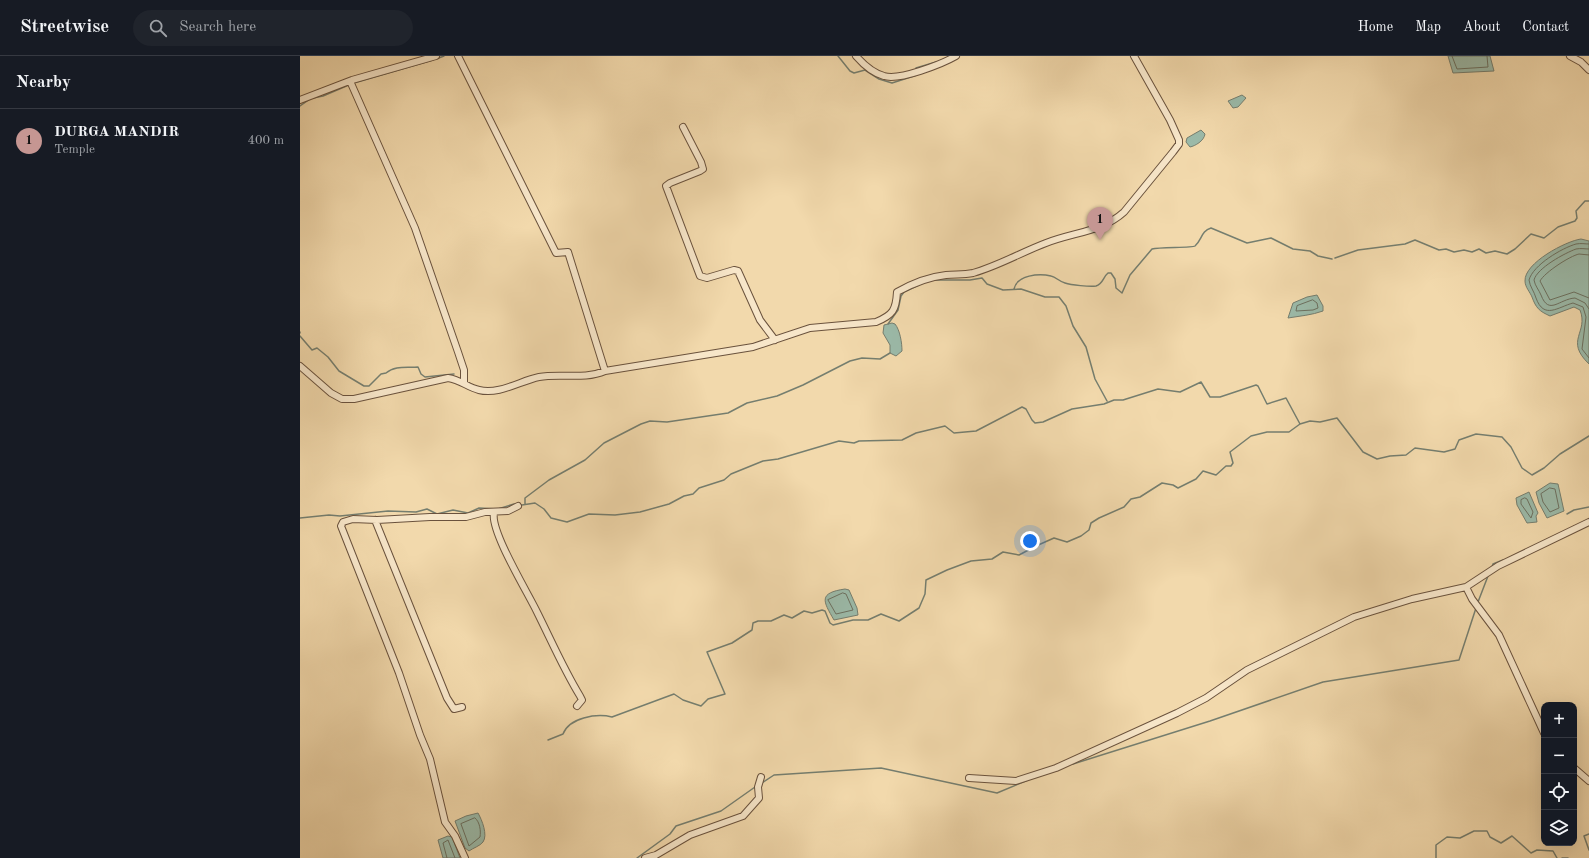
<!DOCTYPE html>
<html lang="en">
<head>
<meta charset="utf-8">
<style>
	:root { --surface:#171b24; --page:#20242c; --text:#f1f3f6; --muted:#9ea1a6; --line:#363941; --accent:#c59692 }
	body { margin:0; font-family:"Old Standard TT",serif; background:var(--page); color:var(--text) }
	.controls { position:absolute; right:12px; bottom:12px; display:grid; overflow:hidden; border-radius:8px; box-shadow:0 4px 16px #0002 }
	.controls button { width:36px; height:36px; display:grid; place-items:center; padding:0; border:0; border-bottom:1px solid var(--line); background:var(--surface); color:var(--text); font:20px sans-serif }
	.you { position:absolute; left:730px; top:485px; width:14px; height:14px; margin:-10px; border:3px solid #fff; border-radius:50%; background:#1a73e8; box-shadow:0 0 0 6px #1a73e833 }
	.badge { display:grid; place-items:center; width:26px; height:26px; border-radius:50%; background:var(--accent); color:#111; font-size:13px; font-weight:700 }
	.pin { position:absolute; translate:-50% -33px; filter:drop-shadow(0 1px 2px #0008) }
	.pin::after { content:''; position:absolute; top:21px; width:14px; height:12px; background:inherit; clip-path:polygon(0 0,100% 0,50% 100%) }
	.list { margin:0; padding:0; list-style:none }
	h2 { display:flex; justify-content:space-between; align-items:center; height:52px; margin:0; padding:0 16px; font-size:17px }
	h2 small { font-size:13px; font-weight:400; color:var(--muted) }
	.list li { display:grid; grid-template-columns:26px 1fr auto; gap:12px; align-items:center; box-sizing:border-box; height:64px; padding:0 16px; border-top:1px solid var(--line) }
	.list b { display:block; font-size:15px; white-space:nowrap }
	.list p { margin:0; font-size:13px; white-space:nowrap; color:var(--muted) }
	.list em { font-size:13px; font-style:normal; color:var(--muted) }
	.icon { flex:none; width:22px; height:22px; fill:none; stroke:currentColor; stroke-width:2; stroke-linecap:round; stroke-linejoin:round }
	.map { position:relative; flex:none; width:1289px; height:802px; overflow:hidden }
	header { display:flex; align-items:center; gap:24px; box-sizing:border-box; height:56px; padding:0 20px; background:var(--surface); border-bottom:1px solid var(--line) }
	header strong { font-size:19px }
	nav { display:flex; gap:22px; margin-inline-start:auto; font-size:14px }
	.search { width:280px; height:36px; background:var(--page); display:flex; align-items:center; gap:10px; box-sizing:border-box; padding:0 14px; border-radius:22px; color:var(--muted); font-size:15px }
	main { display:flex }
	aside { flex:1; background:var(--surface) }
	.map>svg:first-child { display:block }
	.water { fill:#9bbaa9; stroke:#757e6f }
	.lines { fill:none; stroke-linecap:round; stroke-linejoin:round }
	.shore { stroke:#6c7060; stroke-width:1 }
	.stream { stroke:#757e6f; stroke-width:1.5 }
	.minor-casing { stroke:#6a523d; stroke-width:8 }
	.minor { stroke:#f7e6c9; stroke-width:6 }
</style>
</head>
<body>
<header>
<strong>Streetwise</strong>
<div class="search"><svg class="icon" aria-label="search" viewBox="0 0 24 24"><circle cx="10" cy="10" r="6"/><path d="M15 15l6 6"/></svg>Search here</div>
<nav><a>Home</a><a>Map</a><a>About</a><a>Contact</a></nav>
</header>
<main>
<aside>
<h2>Nearby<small></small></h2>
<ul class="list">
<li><span class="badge">1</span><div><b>DURGA MANDIR</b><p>Temple</p></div><em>400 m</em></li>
</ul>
</aside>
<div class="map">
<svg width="1289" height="802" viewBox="0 0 1289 802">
	<rect width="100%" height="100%" fill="#f2d9ac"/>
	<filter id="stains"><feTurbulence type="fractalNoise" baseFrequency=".005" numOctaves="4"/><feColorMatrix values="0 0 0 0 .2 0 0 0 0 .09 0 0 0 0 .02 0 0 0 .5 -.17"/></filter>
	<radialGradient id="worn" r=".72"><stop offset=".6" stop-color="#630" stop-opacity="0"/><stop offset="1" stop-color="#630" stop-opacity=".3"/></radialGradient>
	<path class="water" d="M1148 0H1190L1194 15 1153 17Z
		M942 39 946 42 938 51 933 52 928 45Z
		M901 74 905 78C904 85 895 90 890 91L886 86 887 82Z
		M1281 183 1289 185V308C1264 284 1289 277 1280 254L1274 251 1250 260C1239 255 1236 252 1232 241 1230 236 1225 231 1225 225 1224 207 1266 185 1281 183Z
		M1017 239 1023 250V255C1012 259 1000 260 988 262L993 247 1007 241Z
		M592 267 595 268C600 274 602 287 602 295L596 300 590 297V289L583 277 584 269Z
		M1250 427 1258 428 1264 455 1247 462 1239 447 1236 436Z
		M1229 436 1238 457 1236 460 1237 466 1227 467 1217 449 1216 442Z
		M545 533 549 534 557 552 558 559 534 564C523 545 518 537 545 533Z
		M178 757C182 764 188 779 183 786 180 790 173 792 169 795L165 792 155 765 166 760Z
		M148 780 152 781 160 802H143L138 784Z"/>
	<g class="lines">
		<path class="shore" d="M1152 0 1157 13 1188 11 1187 0
			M1289 188C1285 188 1281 187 1276 188 1262 192 1233 209 1229 224 1230 231 1234 235 1236 242 1244 264 1258 251 1273 247L1283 251 1286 261 1282 293 1289 302
			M1289 193C1285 193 1281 192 1276 193 1265 197 1237 212 1234 224 1235 230 1239 234 1241 239 1249 260 1259 243 1275 242L1285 247 1289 253
			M1289 199C1286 199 1282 198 1279 198 1270 200 1245 216 1240 225L1250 244 1274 236 1289 242
			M1013 244 1017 247 1018 252 1013 254 996 255 997 250Z
			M1250 432 1255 433 1259 452 1250 456 1243 446 1241 438Z
			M1225 442 1227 443 1233 456 1231 462 1221 448V444Z
			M543 537 546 538 553 554 536 558 528 544Z
			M175 762C180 766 181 775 180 781L169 790 161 768Z
			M147 802 143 787 148 784 155 802"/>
		<path class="stream" d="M538 0 550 15 554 17 565 14 579 23 592 27 617 19
			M136 3 144 0
			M616 12 636 6
			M54 27 133 4
			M13 42 23 40 51 28
			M0 50 10 43
			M1035 202 1058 194 1105 188 1115 184 1139 194 1146 193 1154 196 1164 194 1172 196 1179 193 1186 197 1195 195 1207 198 1215 193 1231 178 1244 182 1258 171 1275 165 1277 162 1276 155 1285 145H1289
			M636 224H670L682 222 687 228 703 234 721 233 745 241H759L766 250 773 270 786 291 795 323 807 345
			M714 233C717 219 739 217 751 220 756 221 760 226 765 227 771 229 790 231 796 230 803 228 803 221 808 217H811L815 223 816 232 822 237 830 219 852 193C860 191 892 192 895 190 902 184 901 175 911 172L947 187 971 182 993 193 1010 195 1018 200 1032 203
			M588 268 598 254 601 240 604 236 619 229
			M0 276V277
			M0 280 12 294 17 292 28 301 39 315 64 330H69L81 318 86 317C95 309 107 312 118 311L121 318 125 321 154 318
			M225 448V442L249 424 285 404 304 387 341 368 350 365 367 366 428 357 447 347 477 340 503 329 550 305 562 302 580 303 590 297
			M1267 458 1274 454 1289 451
			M0 462 29 459 40 460 88 455 116 456 127 453 137 458 153 454 168 457 179 452 198 453 214 448 222 449 235 447 244 453 251 462 267 466 289 458 315 459 340 456 369 448 384 440 393 438 399 432 424 424 431 418 463 405 478 403 539 385 554 387 559 385 602 384 616 377 645 370 654 377 676 375 722 351 726 353 732 364 735 367 743 366 772 353 804 348 814 344H823L858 333 880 336 901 326 910 341H920L956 329 958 330 967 348 986 342 1000 368
			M1192 511 1193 508 1203 504
			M1178 546 1188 520
			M248 684 263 678C269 662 296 657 312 661L374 638 383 644 401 650 408 643 425 638 407 596 432 587 452 574 453 567 458 565H471L484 559 492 562 504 555 512 557 522 554 525 555 530 567 533 569 553 564H568L581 558 599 565 619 552 625 538 626 524 647 514 671 505 692 503 703 496 719 499 736 490 754 482 767 486 781 480 789 474 791 467 799 462 824 451 831 443 840 441 862 427 873 429 878 432 896 423 903 415 916 419 926 410H931L933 407 930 396 951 380 967 376H989L1000 368 1010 365 1020 366 1037 362 1063 396 1077 403 1090 400 1106 399 1115 392 1144 396 1155 393 1159 384 1176 378 1202 381 1211 391 1222 412 1232 419 1244 412 1260 398 1289 380
			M773 708 910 665 1023 626 1159 604 1176 552
			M462 727 474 719 581 712 697 737 728 724
			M1289 778 1284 780 1289 794
			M337 802 370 778 376 770 421 755 455 731
			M1136 802V789L1147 781 1160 782 1174 775H1187L1190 781 1201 787 1212 780 1231 797 1237 794 1253 795 1257 802
			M1262 802H1268"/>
		<g class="minor-casing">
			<path id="minor" d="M158 0 256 197 268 196 305 315
				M556 0C563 8 573 17 584 20 599 25 642 8 656 0
				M1270 0 1281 6 1289 14
				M50 25 115 172 158 296 164 314V327
				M0 44 52 24 136 0
				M383 71 401 106 403 113 400 115 370 127 366 130 400 220 407 222 434 214 438 215 460 264 475 284
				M0 310 31 337 42 343H54L148 322C161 324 167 331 179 334 199 339 220 325 239 321 261 317 284 324 305 315L453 291 510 272 576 266C593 259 596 254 597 236 613 227 628 221 646 219 655 218 663 219 673 217 698 210 722 196 746 187 774 176 802 176 824 156L873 96 879 88V84L870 64 834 0
				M194 457C190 475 228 537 237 556 251 584 264 614 280 640L282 644 277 650
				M75 464 147 642 154 653 162 651
				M1166 531 1172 543 1199 579 1244 677
				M1274 712 1289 725
				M669 722 716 725 756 712 877 657 906 642 947 614 1054 561 1112 543 1166 531 1198 510 1289 466
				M165 802 155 780 145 766 130 703 120 679 99 617 41 470 43 466 53 463 77 464 130 461H166L185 456 208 455 218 450
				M345 802 356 799 390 779 443 760 459 742 458 731 461 721"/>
		</g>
		<use href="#minor" class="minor"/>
	</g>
	<rect width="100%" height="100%" filter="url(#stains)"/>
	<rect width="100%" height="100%" fill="url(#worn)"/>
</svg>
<div class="controls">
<button>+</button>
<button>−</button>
<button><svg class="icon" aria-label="locate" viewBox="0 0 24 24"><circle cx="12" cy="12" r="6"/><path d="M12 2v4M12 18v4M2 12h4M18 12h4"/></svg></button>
<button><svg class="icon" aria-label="layers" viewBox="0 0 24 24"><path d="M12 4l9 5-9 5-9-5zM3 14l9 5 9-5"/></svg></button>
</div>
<div class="you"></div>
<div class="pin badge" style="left:800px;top:184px">1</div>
</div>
</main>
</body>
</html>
